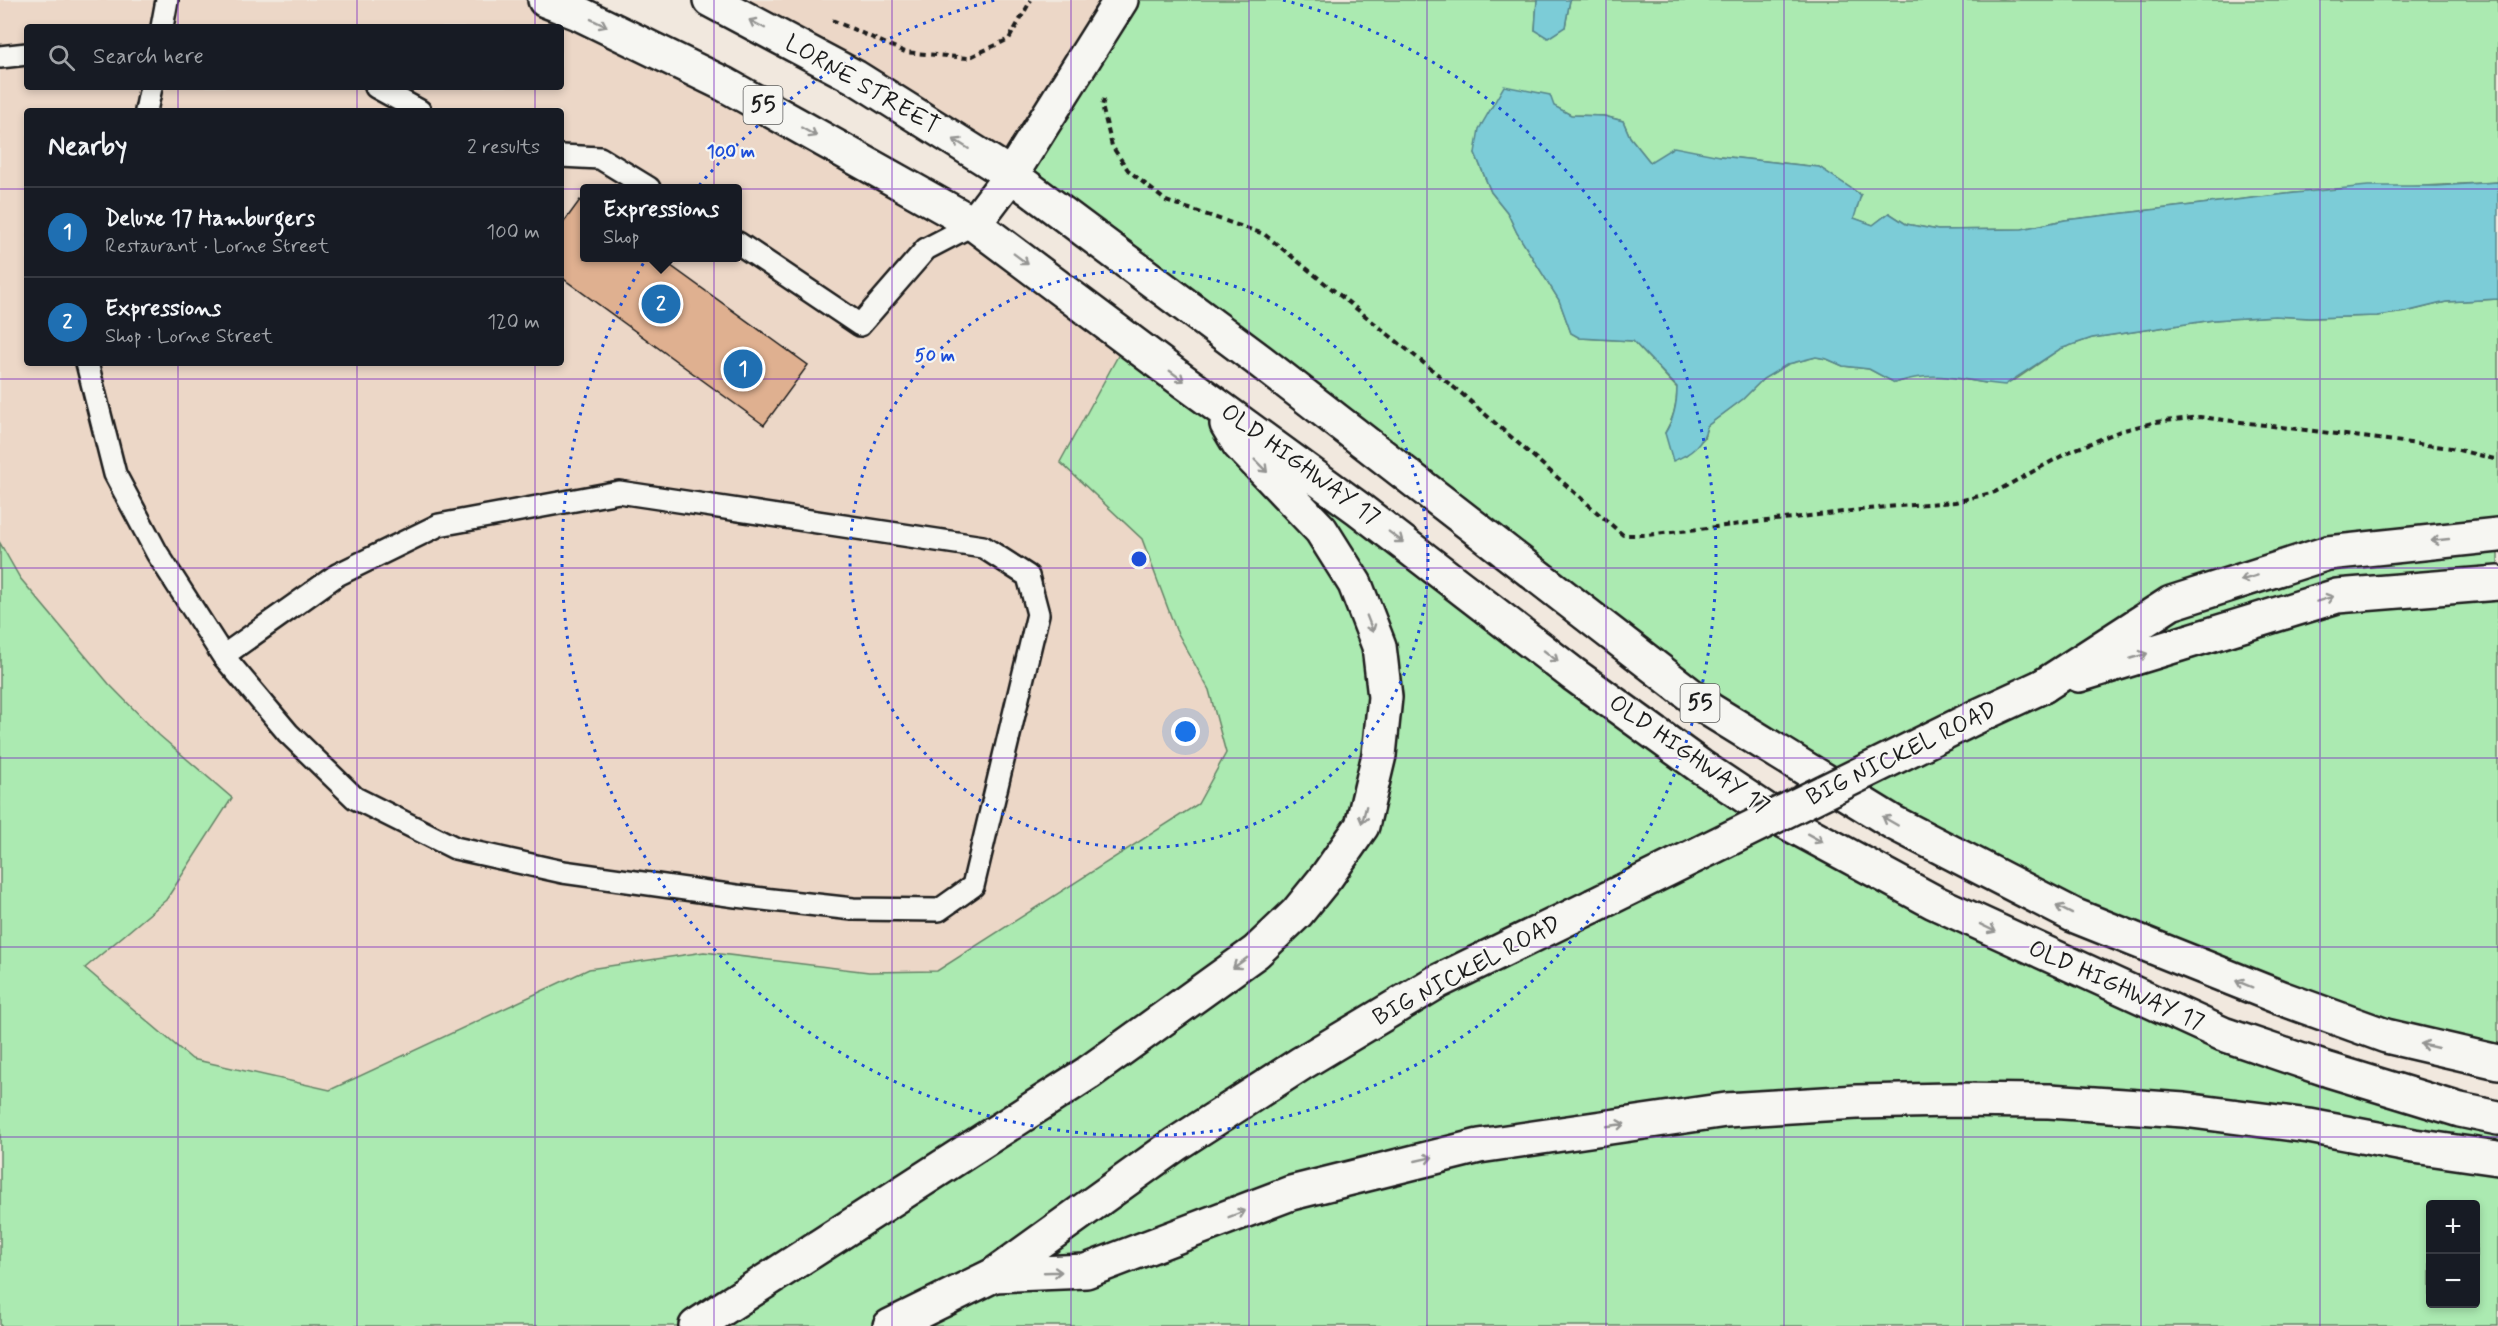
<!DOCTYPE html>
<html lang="en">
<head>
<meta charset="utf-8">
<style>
	:root { --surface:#171b24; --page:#20242c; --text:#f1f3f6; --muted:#9ea1a6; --line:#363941; --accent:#1f6fb2 }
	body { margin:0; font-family:Mynerve,sans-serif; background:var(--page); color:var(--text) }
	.controls { position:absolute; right:18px; bottom:18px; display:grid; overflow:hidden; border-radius:6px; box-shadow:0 3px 9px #0003 }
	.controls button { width:54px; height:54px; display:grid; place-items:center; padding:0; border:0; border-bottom:2px solid var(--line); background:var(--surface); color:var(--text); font:30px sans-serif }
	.you { position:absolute; left:1186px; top:732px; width:21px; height:21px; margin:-15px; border:4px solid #fff; border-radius:50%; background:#1a73e8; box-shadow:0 0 0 9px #1a73e833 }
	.badge { display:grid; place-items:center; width:39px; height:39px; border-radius:50%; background:var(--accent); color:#fff; font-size:20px; font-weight:700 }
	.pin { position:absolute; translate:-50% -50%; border:3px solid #fff; box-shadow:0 2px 6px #0006 }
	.popup { position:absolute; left:580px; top:184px; width:162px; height:78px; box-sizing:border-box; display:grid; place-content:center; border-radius:6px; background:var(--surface); filter:drop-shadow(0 2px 4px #0005); font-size:20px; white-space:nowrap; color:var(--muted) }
	.popup b { font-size:22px; color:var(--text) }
	.popup::after { content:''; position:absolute; left:50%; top:100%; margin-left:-12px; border:12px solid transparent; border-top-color:var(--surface) }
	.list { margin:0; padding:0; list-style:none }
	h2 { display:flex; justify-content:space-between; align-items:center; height:78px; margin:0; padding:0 24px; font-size:26px }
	h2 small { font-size:20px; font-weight:400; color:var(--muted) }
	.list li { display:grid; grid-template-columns:39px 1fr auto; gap:18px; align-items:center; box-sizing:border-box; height:90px; padding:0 24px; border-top:2px solid var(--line) }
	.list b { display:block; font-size:22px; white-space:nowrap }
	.list p { margin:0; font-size:20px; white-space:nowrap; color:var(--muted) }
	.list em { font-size:20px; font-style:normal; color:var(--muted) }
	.icon { flex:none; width:33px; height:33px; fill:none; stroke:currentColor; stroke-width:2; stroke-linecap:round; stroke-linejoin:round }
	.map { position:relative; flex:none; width:2498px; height:1326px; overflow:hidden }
	.search { position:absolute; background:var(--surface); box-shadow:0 3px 9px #0003; left:24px; top:24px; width:540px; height:66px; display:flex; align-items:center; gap:15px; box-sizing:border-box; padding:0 21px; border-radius:6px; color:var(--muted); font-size:22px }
	.panel { position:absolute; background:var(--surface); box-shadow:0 3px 9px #0003; left:24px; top:108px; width:540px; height:258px; border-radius:6px }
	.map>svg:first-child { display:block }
	.built { fill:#ecd7c7; fill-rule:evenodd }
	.green { fill:#abeab1; stroke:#648366; stroke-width:1.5; fill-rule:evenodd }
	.water { fill:#7cccd7; stroke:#56868c; stroke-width:1.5 }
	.building { fill:#dfb090; stroke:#1c1c1c; stroke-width:1.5 }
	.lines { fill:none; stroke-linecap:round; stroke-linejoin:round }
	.service-casing { stroke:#1c1c1c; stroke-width:26 }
	.tertiary-casing { stroke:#1c1c1c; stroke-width:38 }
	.secondary-casing { stroke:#1c1c1c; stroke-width:38 }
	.primary-casing { stroke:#1c1c1c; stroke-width:38 }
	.path { stroke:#1c1c1c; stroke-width:4; stroke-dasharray:6 4.5; stroke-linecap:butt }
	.service { stroke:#f6f6f2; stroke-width:21 }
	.tertiary { stroke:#f6f6f2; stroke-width:33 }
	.secondary { stroke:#f6f6f2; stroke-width:33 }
	.primary { stroke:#f6f6f2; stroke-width:33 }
	.secondary-bridge-casing { stroke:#1c1c1c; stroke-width:38; stroke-linecap:butt }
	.secondary-bridge { stroke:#f6f6f2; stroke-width:33 }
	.oneway { stroke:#949492 }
	.grid { fill:none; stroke:#7b2cbf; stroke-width:1.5; stroke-opacity:0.55 }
	.ring { fill:none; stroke:#1d4ed8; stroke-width:3; stroke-dasharray:3 6 }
	.labels { text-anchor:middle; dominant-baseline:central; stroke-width:4.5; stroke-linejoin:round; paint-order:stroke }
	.shield { fill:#f6f6f2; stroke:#5d5d5c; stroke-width:1.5 }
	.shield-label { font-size:22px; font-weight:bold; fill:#1c1c1c }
	.street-label { font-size:24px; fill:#1c1c1c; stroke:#f6f6f2 }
	.centre { fill:#1d4ed8; stroke:#f6f6f2; stroke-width:3 }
	.ring-label { font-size:18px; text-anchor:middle; font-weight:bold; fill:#1d4ed8; stroke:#f6f6f2; stroke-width:4.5; stroke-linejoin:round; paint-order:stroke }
</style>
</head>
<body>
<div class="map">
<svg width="2498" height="1326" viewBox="0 0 2498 1326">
	<rect width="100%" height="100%" fill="#f1e8de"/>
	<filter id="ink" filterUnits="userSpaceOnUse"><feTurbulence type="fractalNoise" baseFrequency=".0167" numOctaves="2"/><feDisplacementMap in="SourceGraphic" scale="12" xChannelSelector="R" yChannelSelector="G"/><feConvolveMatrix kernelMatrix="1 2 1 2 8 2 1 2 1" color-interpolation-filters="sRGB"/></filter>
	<g filter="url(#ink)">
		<path class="built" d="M0 0H535L826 145 1125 343 1060 462 1142 539 1176 630 1209 690 1226 753 1198 804 937 971 869 972 430 1044 330 1090 191 1059 84 968 166 900 159 735 109 684 20 578 0 543ZM27 27H561V87H27ZM27 111H561V363H27ZM584 188H738V258H584Z
			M719 0H1118L1010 172Z"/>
		<path class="green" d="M1118 0H1537L1535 30 1565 27 1570 0H2498V182L2295 193 2065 220 2022 229 1938 230 1906 224 1889 213 1873 225 1853 218 1861 195 1819 167 1720 156 1650 162 1630 137 1623 121 1604 116 1571 115 1554 106 1475 153 1491 192 1507 212 1517 233 1559 300 1571 333 1580 338 1633 341 1677 388C1677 405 1674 418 1665 433L1685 456 1704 438 1707 426 1743 399 1763 379 1788 364 1816 357 1827 359 1843 366 1869 369 1895 383 1922 375H1941L1985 383 2015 380 2060 349 2092 338 2213 320 2275 316 2310 318 2377 316 2406 312 2446 302 2498 299V1059L2184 957 1795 759 1010 172Z
			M1125 343 1358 512 1933 906 2498 1122V1326H0V543L20 578 109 684 159 735 232 798 166 900 85 968 192 1059 330 1090 589 969 704 952 869 972 937 971 1198 804 1226 753 1209 690 1176 630 1142 539 1060 462ZM2430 1204H2476V1304H2430Z"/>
		<path class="water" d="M1537 0H1570L1565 27 1548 38 1535 30Z
			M1504 86 1550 95 1554 106 1571 115 1604 116 1623 121 1630 137 1650 162 1674 147 1720 156 1819 167 1861 195 1854 218 1873 225 1889 213 1906 224 1938 230 2022 229 2065 220 2295 193 2368 186H2437L2498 182V299L2446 302 2405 312 2377 316 2310 318 2275 316 2213 320 2092 338 2060 349 2005 385C1962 382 1938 368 1895 383L1869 369 1843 366 1827 359 1816 357 1788 364 1763 379 1743 399 1707 426C1703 445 1691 454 1673 461L1665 433C1674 419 1677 405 1677 387L1633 341 1580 338 1571 333 1559 300 1517 233 1507 212 1491 192 1475 153 1479 129Z"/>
		<path class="building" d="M580 200 584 203V258H660L808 365 764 425 561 277V226Z"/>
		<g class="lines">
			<g class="service-casing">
				<path id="service" d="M162 27 167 0
					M0 57 27 54
					M376 87 420 111
					M146 111 151 87
					M561 156 600 158 649 188
					M738 243 860 325 926 249 974 224
					M87 363 115 474 157 553 223 656 288 733 355 798 455 848 563 872 736 896 853 909 939 910 973 886 1038 614 1028 576 983 547 619 492 439 525 337 575 223 656"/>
			</g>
			<g class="tertiary-casing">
				<path id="tertiary" d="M974 224 1011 175 1121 0"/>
			</g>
			<g class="secondary-casing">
				<path id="secondary" d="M1980 715 2043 686
					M890 1326 994 1275 1176 1144 1302 1063 1437 982 1593 906"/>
			</g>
			<g class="primary-casing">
				<path id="primary" d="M545 0 578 13 724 84 974 224 1182 380 1359 509 1573 674 1700 766 1775 816 1934 902 2223 1034 2329 1070 2460 1110 2498 1118
					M710 0 855 77 1011 175 1260 361 1710 710 1894 823 2073 915 2281 998 2386 1036 2498 1062
					M2079 675 2337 596 2498 583
					M2043 686 2171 603 2328 553 2498 535
					M994 1275 1086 1271 1291 1193 1479 1146 1726 1110 1857 1102 1950 1100 2049 1101 2184 1110 2309 1126 2414 1146 2498 1158
					M696 1326 1088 1073 1256 952 1297 913 1327 876 1362 826 1379 755 1385 697 1379 646 1355 584 1321 530 1239 444 1227 424"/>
			</g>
			<path class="path" d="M832 20 905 52 968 58 1009 39 1031 0
				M1104 99 1102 106 1112 146 1128 170 1166 201 1264 234 1462 394 1623 535H1647L1886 507 1955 502 1995 492 2069 452 2120 431 2156 422 2200 417 2451 448 2498 460"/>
			<use href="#service" class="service"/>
			<use href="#tertiary" class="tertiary"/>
			<use href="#secondary" class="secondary"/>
			<use href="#primary" class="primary"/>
			<g class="secondary-bridge-casing">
				<path id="secondary-bridge" d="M1593 906 1980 715"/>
			</g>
			<use href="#secondary-bridge" class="secondary-bridge"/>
		</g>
		<defs><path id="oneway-shaft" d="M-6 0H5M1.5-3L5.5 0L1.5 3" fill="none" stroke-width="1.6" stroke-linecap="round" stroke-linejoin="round" transform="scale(1.5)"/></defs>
		<g class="oneway">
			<use href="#oneway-shaft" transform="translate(599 23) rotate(26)"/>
			<use href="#oneway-shaft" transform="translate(757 24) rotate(-152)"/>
			<use href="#oneway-shaft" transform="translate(809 132) rotate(30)"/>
			<use href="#oneway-shaft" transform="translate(961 144) rotate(-148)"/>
			<use href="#oneway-shaft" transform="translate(1021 259) rotate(37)"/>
			<use href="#oneway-shaft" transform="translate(1177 376) rotate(36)"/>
			<use href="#oneway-shaft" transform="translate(1261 466) rotate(45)"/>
			<use href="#oneway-shaft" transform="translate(1396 537) rotate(37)"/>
			<use href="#oneway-shaft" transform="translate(2440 540) rotate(174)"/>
			<use href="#oneway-shaft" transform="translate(2249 578) rotate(163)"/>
			<use href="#oneway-shaft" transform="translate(2325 599) rotate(-17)"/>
			<use href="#oneway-shaft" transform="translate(1370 624) rotate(69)"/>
			<use href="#oneway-shaft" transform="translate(1551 656) rotate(38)"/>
			<use href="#oneway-shaft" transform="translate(2139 656) rotate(-17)"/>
			<use href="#oneway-shaft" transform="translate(1364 815) rotate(104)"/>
			<use href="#oneway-shaft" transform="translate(1890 821) rotate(-150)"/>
			<use href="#oneway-shaft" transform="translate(1815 838) rotate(29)"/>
			<use href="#oneway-shaft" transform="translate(2064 910) rotate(-153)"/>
			<use href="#oneway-shaft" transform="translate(1988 928) rotate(26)"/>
			<use href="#oneway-shaft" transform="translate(1240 963) rotate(144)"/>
			<use href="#oneway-shaft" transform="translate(2244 984) rotate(-158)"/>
			<use href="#oneway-shaft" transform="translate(2429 1046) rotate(-167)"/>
			<use href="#oneway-shaft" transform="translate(1616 1125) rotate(-8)"/>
			<use href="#oneway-shaft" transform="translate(1424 1159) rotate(-13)"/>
			<use href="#oneway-shaft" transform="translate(1237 1214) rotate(-21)"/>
			<use href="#oneway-shaft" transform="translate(1053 1272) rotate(-2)"/>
		</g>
	</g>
	<path class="grid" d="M178 0V27M357 0V27M535 0V27M714 0V1326M892 0V1326M1071 0V1326M1249 0V1326M1427 0V1326M1606 0V1326M1784 0V1326M1963 0V1326M2141 0V1326M2320 0V1326M178 87V111M357 87V111M535 87V111M0 189H27M561 189H2498M178 363V1326M357 363V1326M535 363V1326M0 379H2498M0 568H2498M0 758H2498M0 947H2498M0 1137H2498"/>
	<g class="ring">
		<circle cx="1139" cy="559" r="289"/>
		<path d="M1283 0A577 577 0 1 1 995 0"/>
	</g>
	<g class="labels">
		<g class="shield">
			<rect x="743.5" y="86" width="39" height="38" rx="4.5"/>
			<rect x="1680.5" y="684" width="39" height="38" rx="4.5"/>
		</g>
		<g class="shield-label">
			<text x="763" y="105">55</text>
			<text x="1700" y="703">55</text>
		</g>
		<g class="street-label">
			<text transform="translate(862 85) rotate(30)">LORNE STREET</text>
			<text transform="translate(1300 465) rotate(36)">OLD HIGHWAY 17</text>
			<text transform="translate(1902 754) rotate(-26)">BIG NICKEL ROAD</text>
			<text transform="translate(1689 755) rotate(35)">OLD HIGHWAY 17</text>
			<text transform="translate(1467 971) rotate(-28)">BIG NICKEL ROAD</text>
			<text transform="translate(2116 986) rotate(24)">OLD HIGHWAY 17</text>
		</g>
	</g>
	<circle cx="1139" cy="559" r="9" class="centre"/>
	<g class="ring-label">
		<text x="731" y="157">100 m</text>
		<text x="935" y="361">50 m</text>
	</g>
</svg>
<div class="controls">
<button>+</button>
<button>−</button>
</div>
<div class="you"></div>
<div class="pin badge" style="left:743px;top:369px">1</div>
<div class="pin badge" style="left:661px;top:304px">2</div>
<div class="popup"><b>Expressions</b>Shop</div>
<div class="search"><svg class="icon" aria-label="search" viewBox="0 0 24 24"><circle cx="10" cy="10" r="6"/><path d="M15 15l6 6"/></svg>Search here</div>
<section class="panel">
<h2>Nearby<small>2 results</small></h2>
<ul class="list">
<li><span class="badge">1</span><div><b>Deluxe 17 Hamburgers</b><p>Restaurant · Lorne Street</p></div><em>100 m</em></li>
<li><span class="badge">2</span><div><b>Expressions</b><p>Shop · Lorne Street</p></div><em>120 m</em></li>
</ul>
</section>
</div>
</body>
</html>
